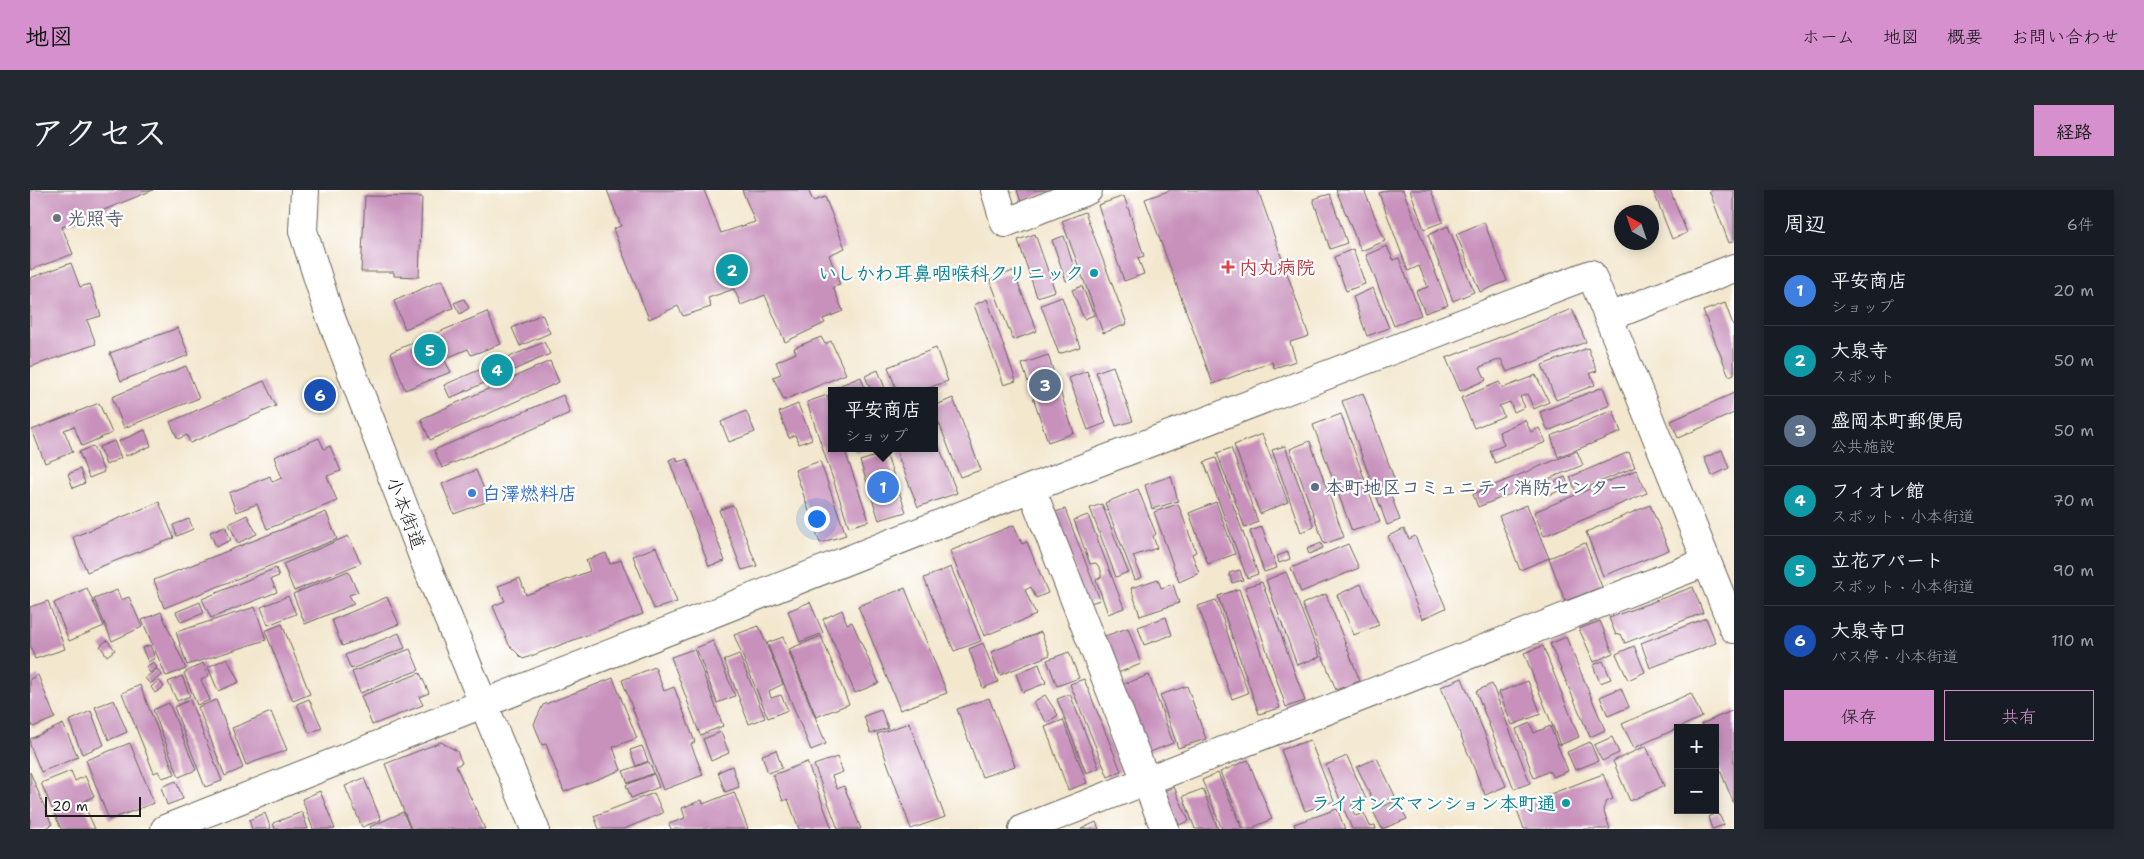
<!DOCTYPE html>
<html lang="ja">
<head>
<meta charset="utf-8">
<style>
	:root { --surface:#171b24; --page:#242831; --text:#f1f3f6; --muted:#9ea1a6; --line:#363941; --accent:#d690ce }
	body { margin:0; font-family:"Shantell Sans","Klee One",sans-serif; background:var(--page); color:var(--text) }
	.controls { position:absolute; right:15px; bottom:15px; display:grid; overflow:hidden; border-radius:0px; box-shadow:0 2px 12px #0003 }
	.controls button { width:45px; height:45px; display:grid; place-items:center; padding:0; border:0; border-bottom:1px solid var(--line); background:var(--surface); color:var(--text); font:25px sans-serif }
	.compass { position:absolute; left:1584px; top:15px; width:45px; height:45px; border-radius:50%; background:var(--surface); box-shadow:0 2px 12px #0003; rotate:320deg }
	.scale { position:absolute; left:15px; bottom:12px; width:96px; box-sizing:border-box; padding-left:5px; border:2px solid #1c1c1c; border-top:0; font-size:14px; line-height:18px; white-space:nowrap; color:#1c1c1c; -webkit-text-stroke:4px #fff; paint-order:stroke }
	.you { position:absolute; left:786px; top:328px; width:18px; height:18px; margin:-12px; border:4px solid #fff; border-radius:50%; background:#1a73e8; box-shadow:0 0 0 8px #1a73e833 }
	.badge { display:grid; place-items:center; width:32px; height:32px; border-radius:50%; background:var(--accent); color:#fff; font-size:16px; font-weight:700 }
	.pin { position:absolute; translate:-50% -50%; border:2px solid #fff; box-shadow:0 1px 5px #0006 }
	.popup { position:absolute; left:798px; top:197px; width:110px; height:65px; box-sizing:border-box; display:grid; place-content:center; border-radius:0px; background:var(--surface); filter:drop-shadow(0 1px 4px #0005); font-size:16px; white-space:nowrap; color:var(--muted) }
	.popup b { font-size:19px; color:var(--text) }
	.popup::after { content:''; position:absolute; left:50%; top:100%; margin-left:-10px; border:10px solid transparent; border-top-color:var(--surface) }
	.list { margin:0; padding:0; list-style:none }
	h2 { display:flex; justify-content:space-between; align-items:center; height:65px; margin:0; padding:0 20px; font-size:21px }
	h2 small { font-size:16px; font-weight:400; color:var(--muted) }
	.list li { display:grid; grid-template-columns:32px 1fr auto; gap:15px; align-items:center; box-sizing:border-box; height:70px; padding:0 20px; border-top:1px solid var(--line) }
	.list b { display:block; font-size:19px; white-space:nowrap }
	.list p { margin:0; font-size:16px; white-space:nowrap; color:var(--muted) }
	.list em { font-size:16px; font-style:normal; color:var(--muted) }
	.actions { display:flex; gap:10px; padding:15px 20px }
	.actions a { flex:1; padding:11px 0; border:1px solid var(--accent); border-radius:0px; text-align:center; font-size:18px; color:var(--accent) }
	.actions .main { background:var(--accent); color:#111 }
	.map { position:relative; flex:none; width:1704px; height:639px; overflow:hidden; border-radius:0px }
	header { display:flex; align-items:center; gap:30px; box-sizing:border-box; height:70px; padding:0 25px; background:var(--accent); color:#111 }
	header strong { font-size:24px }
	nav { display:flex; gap:28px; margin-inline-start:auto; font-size:18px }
	.intro { display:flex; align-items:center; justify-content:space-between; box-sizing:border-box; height:120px; padding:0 30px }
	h1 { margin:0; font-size:35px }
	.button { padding:12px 22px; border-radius:0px; background:var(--accent); color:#111; font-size:18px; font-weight:700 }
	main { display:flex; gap:30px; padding:0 30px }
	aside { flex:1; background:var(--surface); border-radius:0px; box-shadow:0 2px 12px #0003 }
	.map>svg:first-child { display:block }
	.building { fill:#c891bc }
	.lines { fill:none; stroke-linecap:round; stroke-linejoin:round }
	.minor-casing { stroke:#67635a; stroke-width:30 }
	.minor { stroke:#fff; stroke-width:28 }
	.worship-dot { fill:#6b7280; stroke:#fff; stroke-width:2 }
	.health-dot { fill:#e0444e; stroke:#fff; stroke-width:2 }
	.culture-dot { fill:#0f9aa8; stroke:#fff; stroke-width:2 }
	.service-dot { fill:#5c6f8a; stroke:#fff; stroke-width:2 }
	.shop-dot { fill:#3f7fe0; stroke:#fff; stroke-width:2 }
	.labels { text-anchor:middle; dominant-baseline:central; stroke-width:4.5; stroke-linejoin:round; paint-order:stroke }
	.worship-label { font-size:19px; font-weight:bold; fill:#5b616d; stroke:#fff; text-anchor:start }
	.health-label { font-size:19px; font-weight:bold; fill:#be3a42; stroke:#fff; text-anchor:start }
	.culture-label { font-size:19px; font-weight:bold; fill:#0d838f; stroke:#fff; text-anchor:end }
	.service-label { font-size:19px; font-weight:bold; fill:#4e5e75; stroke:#fff; text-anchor:start }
	.shop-label { font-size:19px; font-weight:bold; fill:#366cbe; stroke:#fff; text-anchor:start }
	.street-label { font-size:19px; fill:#1c1c1c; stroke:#fff }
</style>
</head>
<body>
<header>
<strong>地図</strong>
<nav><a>ホーム</a><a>地図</a><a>概要</a><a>お問い合わせ</a></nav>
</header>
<div class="intro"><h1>アクセス</h1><a class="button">経路</a></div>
<main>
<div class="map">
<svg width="1704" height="639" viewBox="0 0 1704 639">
	<rect width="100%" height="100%" fill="#fff"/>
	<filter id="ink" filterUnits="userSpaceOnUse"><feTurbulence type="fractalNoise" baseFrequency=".02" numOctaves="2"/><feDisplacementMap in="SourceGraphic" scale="10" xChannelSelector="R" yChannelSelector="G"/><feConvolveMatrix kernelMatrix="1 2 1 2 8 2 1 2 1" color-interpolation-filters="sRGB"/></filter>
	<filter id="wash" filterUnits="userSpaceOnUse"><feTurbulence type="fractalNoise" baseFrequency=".0096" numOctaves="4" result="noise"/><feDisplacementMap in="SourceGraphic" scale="20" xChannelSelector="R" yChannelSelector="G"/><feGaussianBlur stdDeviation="1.12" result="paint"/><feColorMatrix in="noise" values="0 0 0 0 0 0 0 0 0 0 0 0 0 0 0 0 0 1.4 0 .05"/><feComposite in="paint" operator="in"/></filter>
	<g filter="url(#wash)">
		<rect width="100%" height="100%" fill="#f3e7ce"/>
		<g id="blocks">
			<path class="building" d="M0 0H123L32 37 43 64 0 80Z
				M577 0H674L691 43 725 32 712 0H778L783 11 795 7 815 58 799 65 810 95 803 97 813 121 793 129 795 133 755 152 735 105 711 115 704 99 678 108 681 117 653 126 648 116 619 129 583 39 591 36Z
				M987 0H1023L991 12Z
				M1141 0H1228L1279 146 1260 152 1266 171 1244 178 1242 172 1183 194 1115 9Z
				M1306 0H1334L1355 51 1331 61Z
				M1357 0H1373L1418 115 1395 123 1386 101 1398 97 1389 76 1378 81 1349 3Z
				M1380 0H1401L1413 32 1394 39Z
				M1623 0H1640L1657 43 1642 49Z
				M1679 0H1704V51L1699 53Z
				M1300 4 1317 53 1300 59 1283 9Z
				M335 6 392 7 389 87 364 86V82H331Z
				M1094 6 1114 66 1108 68 1114 84 1094 91 1068 15Z
				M1055 22 1097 134 1073 143 1032 31Z
				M1454 32 1477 91 1450 102 1426 44Z
				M1418 36 1444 102 1423 111 1398 45Z
				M1005 44 1025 101 1007 107 988 50Z
				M1034 46 1047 87 1036 91 1022 50Z
				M1357 56 1363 70 1369 68 1391 125 1364 136 1336 65Z
				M1323 59 1335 94 1316 101 1304 67Z
				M41 73 50 97 60 94 71 126 57 130 66 154 0 177V88Z
				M983 81 1007 141 983 150 960 90Z
				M412 90 423 118 375 139 364 111Z
				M1052 96 1064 125 1054 129 1042 100Z
				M1343 98 1359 138 1337 146 1323 107Z
				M1032 107 1050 157 1029 164 1011 115Z
				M434 109 439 118 430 124 424 113Z
				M957 109 986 191 974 195 944 115Z
				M1695 113 1704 137V184L1699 186 1673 121Z
				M1542 119 1556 152 1477 182 1471 169 1450 177 1456 190 1430 201 1416 168Z
				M457 122 471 154 441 165 438 159 414 169 421 182 375 200 361 162Z
				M512 124 520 143 490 156 482 138Z
				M148 138 159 165 91 191 80 163Z
				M791 147 795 154 801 151 816 184 754 210 743 187 751 184 746 172 766 163 764 158Z
				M514 152 520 164 420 208 414 195Z
				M906 158 918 191 890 201H867L858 177Z
				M1558 158 1567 181 1560 183 1565 195 1526 210 1512 175Z
				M1018 165 1044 243 1018 252 992 174Z
				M520 171 529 192 400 250 391 229Z
				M156 176 169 208 94 238 82 207Z
				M1083 176 1103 231 1086 236 1066 182Z
				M848 180 856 201H841L835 186Z
				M1057 181 1076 233 1058 240 1039 188Z
				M1506 185 1519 212 1504 219 1497 204 1490 207 1495 217 1484 222 1480 212 1469 216 1474 226 1444 238 1431 208 1469 192 1473 198Z
				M831 187 836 201H802L801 199Z
				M234 191 246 216 160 253 157 245 148 249 140 232Z
				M1573 197 1580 215 1518 241 1510 222Z
				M1333 203 1365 291 1357 294 1370 330 1357 335 1312 211Z
				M1704 203V223L1648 248 1641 231Z
				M533 205 540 223 412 278 404 260Z
				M797 205 802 220V258H814L839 331 819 337 777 212Z
				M923 208 951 280 930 287 904 220V216Z
				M69 213 82 243 52 256 44 236 34 240 43 262 15 273 2 240Z
				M768 214 782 249 769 254 765 245 759 248 749 222Z
				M1583 220 1591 242 1528 267 1521 246Z
				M716 221 725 242 699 252 691 232Z
				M1311 224 1350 332 1322 341 1283 235Z
				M1495 230 1501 242 1509 238 1516 252 1465 273 1460 261 1474 255 1469 242Z
				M115 240 121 256 96 266 89 251Z
				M904 243 927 303 888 317 865 258H904Z
				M1232 244 1258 312 1230 324 1204 255Z
				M289 248 294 259 300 256 311 281 297 286 307 311 237 339 227 314 206 322 199 303 240 286 242 292 252 288 244 267Z
				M84 251 91 268 76 275 69 257Z
				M1280 251 1314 347 1294 354 1260 259Z
				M63 256 74 282 59 288 49 262Z
				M1255 256 1284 337 1271 342 1242 260Z
				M824 258H838L826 263Z
				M1201 258 1228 332 1215 338 1187 263Z
				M1692 260 1699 278 1682 286 1674 268Z
				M1547 261 1553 275 1448 317 1443 304Z
				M1599 262 1605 277 1546 302 1540 287Z
				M856 263 876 322 849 330 830 271Z
				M646 267 648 272 657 269 695 371 679 376 639 270Z
				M1186 268 1228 384 1217 388 1174 272Z
				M790 271 816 345 790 353 765 280Z
				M50 279 55 293 43 298 38 284Z
				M446 280 459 311 424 324 412 294Z
				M1606 280 1617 303 1514 346 1504 322Z
				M1141 286 1148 311 1122 319 1115 295Z
				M1535 287 1539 297 1519 305 1516 296Z
				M1108 299 1126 344 1123 346 1127 358 1103 366 1112 387 1105 390 1075 313Z
				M129 312 144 348 57 382 43 347Z
				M1186 312 1205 364 1178 374 1159 323Z
				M1072 314 1098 382 1086 387 1060 318Z
				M1148 314 1166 362 1162 364 1169 383 1149 392 1124 322Z
				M703 315 727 376 712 380 689 320Z
				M1497 315 1519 368 1490 380 1469 326Z
				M1620 315 1639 360 1573 386 1556 342Z
				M1035 319 1070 410 1057 414 1022 323Z
				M296 322 307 349 134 418 124 390Z
				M217 325 227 344 208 353 199 334Z
				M1058 325 1094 418 1078 424 1066 390 1071 387V380L1066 373 1060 374 1044 330Z
				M159 329 163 339 147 346 143 335Z
				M984 335 992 354 997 352 1018 403 1006 408 1001 397 995 400 1006 425 954 446 920 361Z
				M195 336 201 350 186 357 180 342Z
				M1232 337 1247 378 1234 382 1220 341Z
				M1374 339 1379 349 1385 346 1416 418 1392 429 1358 346Z
				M318 346 331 373 264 401 253 374Z
				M1291 353 1293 358 1279 364 1277 359Z
				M1555 353 1572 397 1535 411 1519 368Z
				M1318 354 1329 378 1271 402 1261 378Z
				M626 357 647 412 624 419 603 366Z
				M1258 362 1260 369 1249 373 1247 366Z
				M576 363 580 374 591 370 613 424 493 469 479 455 463 416 475 411 468 396 490 388 496 405 560 381 556 370Z
				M921 377 951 451 924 461 894 388Z
				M246 378 249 386 241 389 247 402 181 428 172 409Z
				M1210 380 1213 390 1202 393 1199 383Z
				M318 381 328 402 319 405 324 414 275 434 263 404Z
				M1256 382 1290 467 1267 475 1236 390Z
				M1128 389 1131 398 1143 394 1149 413 1110 426 1101 398Z
				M1232 392 1275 511 1256 517 1215 397Z
				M1331 394 1349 435 1324 445 1307 405Z
				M1663 397 1673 423 1595 453 1591 444 1586 445 1579 428Z
				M57 398 74 436 39 451 24 413Z
				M875 398 917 503 870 520 828 416Z
				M1209 399 1250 518 1229 524 1188 406Z
				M87 400 91 410 99 407 112 437 82 451 64 409Z
				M1296 404 1330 491 1306 500 1272 414Z
				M258 406 266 424 238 435 231 417Z
				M357 407 369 434 312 456 302 430Z
				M1186 410 1218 503 1202 509 1168 416Z
				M18 411 35 459 5 469 0 455V417Z
				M170 412 174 423 151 432 146 422Z
				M780 412 793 443 770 452 758 421Z
				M225 417 236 450 157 475 146 442Z
				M812 420 817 434 822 432 849 493 825 503 793 429Z
				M131 422 156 479 136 486 112 430Z
				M1136 427 1142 445 1114 455 1108 437Z
				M1676 428 1686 453 1620 478 1611 453Z
				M1570 431 1583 463 1564 472 1549 439Z
				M252 434 280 504 263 511 235 441Z
				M729 436 753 494 739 501 741 508 751 505 758 520 738 528 704 445Z
				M1098 438 1111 474 1085 484 1072 447Z
				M1011 442 1020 465 970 485 961 462Z
				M369 443 375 458 321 479 315 465Z
				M791 446 819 514 786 527 759 459Z
				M753 447 796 554 781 560 737 453Z
				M1536 447 1575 540 1560 547 1520 454Z
				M77 450 85 460 77 466 70 456Z
				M683 451 705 506 687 513 666 458Z
				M953 453 968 492 953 498 939 459Z
				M120 455 125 468 118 472 112 458Z
				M1513 456 1549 547 1530 555 1494 463Z
				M1604 456 1615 482 1598 490 1586 464Z
				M380 459 389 480 330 503 322 482Z
				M664 459 693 536 670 545 641 467Z
				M1039 462 1049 488 1027 496 1017 470Z
				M709 464 735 528 719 534 694 470Z
				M197 468 209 492 188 501 178 477Z
				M1573 471 1581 489 1570 493 1563 475Z
				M123 472 127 478 120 483 116 477Z
				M173 473 179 486 171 490 180 510 167 515 154 483Z
				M1009 474 1016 493 993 502 986 484Z
				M625 477 634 501 644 497 665 552 661 554 673 585 633 600 592 490Z
				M127 479 132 485 120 494 115 488Z
				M390 483 399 503 389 507 393 515 342 535 331 506Z
				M8 485 25 528 3 537 0 529V489Z
				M1119 485 1143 553 1115 564 1091 495Z
				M152 486 160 506 147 511 138 492Z
				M583 488 607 548 583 557 591 580 534 602 516 554 512 555 504 534 513 515Z
				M1432 488 1476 596 1455 605 1411 497Z
				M1054 489 1091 581 1078 587 1040 494Z
				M129 490 134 497 125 503 121 497Z
				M1498 491 1511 524 1482 535 1469 502Z
				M1462 494 1500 593 1484 599 1446 501Z
				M110 495 145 584 132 588 128 581 124 583 92 503Z
				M1157 496 1176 549 1148 558 1130 505Z
				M1591 498 1599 517 1578 526 1570 507Z
				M1661 503 1672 527 1604 558 1592 534Z
				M1040 504 1069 578 1056 583 1027 509Z
				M1015 505 1028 525 1017 533 1003 512Z
				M959 508 985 576 952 587 927 519Z
				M279 509 292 538 279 543 267 514Z
				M84 510 97 542 79 550 65 517Z
				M160 510 192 591 175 597 144 517Z
				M186 510 213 578 195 586 168 517Z
				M139 513 166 580 149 587 123 520Z
				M851 520 858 538 840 544 834 526Z
				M1704 520V614L1685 568V538H1673L1671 534Z
				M61 521 74 555 52 564 39 531Z
				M241 522 257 560 216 575 202 538Z
				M1033 530 1057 593 1038 600 1015 537Z
				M879 533 915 627 881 639 847 544Z
				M1500 533 1504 543 1520 536 1538 581 1523 587 1519 581 1504 588 1486 539Z
				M33 534 48 567 11 582 0 555V549Z
				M691 542 699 563 681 571 673 549Z
				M1582 547 1589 563 1572 571 1564 555Z
				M1280 550 1304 611 1275 621 1251 560Z
				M411 552 427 561 432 573 426 576 455 639H381L355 574Z
				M1560 552 1568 571 1545 580 1537 562Z
				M100 553 124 613 79 630 56 570Z
				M612 556 618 571 606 576 600 560Z
				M1616 556 1634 596 1600 611 1583 571Z
				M746 560 752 578 738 583 732 565Z
				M1317 566 1336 609 1321 615 1325 626 1334 623 1340 636 1345 635 1346 639H1322L1296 575Z
				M807 567 813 582 802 586 807 599 814 596 831 639H808L784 575Z
				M1347 568 1365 606 1345 615 1327 577Z
				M1218 570 1242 629 1224 637 1225 639H1214L1190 582Z
				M619 572 624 583 598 593 593 581Z
				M777 572 802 639H769L758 609 753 611 743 585Z
				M702 576 709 597 695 602 688 582Z
				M41 581 45 591 55 586 64 606 53 612 65 639H31L11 593Z
				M0 582 22 635 13 639H0Z
				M1188 583 1212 639H1192L1172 590Z
				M624 584 629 597 601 608 596 595Z
				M1573 584 1583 609 1576 612 1573 619 1580 639H1494L1486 617Z
				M334 588 351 630 332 637 315 596Z
				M146 591 153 609 137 615 131 597Z
				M1144 597 1159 631 1146 636 1132 602Z
				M1173 599 1188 639H1165L1153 606Z
				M290 601 305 639H283L272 609Z
				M704 602 718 639H641L639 634 655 628 652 618 672 610 673 614Z
				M624 603 633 623 594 639H569L564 626Z
				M1367 610 1377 629 1352 639 1343 621Z
				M1307 619 1315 639H1266L1264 634Z
				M272 622 278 639H245L243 633Z
				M373 622 380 639H341L340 637Z
				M1688 622 1694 635 1682 639 1678 627Z
				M235 623 241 639H222L219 630Z
				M1066 632 1069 639H1051Z"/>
		</g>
	</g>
	<g filter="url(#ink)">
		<use href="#blocks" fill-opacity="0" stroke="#67635a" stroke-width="1"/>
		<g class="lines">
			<g class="minor-casing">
				<path id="minor" d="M275 0 273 41 299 123 397 377 505 639
					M965 0 975 33 1058 0
					M1579 127 1704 78
					M1001 298 1135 639
					M135 639 1001 298 1561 84 1704 439
					M993 639 1676 372"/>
			</g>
			<use href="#minor" class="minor"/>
		</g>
	</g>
	<circle class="worship-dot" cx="27" cy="28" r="5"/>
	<path class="health-dot" d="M1195.5 69.5h5v5h5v5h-5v5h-5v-5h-5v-5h5z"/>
	<g class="culture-dot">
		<circle cx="1064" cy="83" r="5"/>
		<circle cx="1536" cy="613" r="5"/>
	</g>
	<circle class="service-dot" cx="1285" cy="297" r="5"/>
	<circle class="shop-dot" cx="442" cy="303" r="5"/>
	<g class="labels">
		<g class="worship-label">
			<text x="37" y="28">光照寺</text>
		</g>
		<g class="health-label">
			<text x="1209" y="77">内丸病院</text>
		</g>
		<g class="culture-label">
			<text x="1054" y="83">いしかわ耳鼻咽喉科クリニック</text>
			<text x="1526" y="613">ライオンズマンション本町通</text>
		</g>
		<g class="service-label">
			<text x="1295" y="297">本町地区コミュニティ消防センター</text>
		</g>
		<g class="shop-label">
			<text x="452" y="303">白澤燃料店</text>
		</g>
		<g class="street-label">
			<text transform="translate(376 323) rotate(69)">小本街道</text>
		</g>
	</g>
</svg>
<div class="controls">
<button>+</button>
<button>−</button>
</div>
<svg class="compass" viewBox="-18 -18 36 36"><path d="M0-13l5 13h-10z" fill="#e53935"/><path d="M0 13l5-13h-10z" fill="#9ea1a6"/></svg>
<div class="scale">20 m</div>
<div class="you"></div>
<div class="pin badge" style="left:853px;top:297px;background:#3f7fe0">1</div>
<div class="popup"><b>平安商店</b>ショップ</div>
<div class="pin badge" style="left:702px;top:80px;background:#0f9aa8">2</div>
<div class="pin badge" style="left:1015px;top:195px;background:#5c6f8a">3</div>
<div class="pin badge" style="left:467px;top:180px;background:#0f9aa8">4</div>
<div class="pin badge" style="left:400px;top:160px;background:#0f9aa8">5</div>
<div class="pin badge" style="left:290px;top:205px;background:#1a4fb4">6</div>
</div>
<aside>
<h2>周辺<small>6件</small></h2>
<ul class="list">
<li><span class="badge" style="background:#3f7fe0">1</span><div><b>平安商店</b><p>ショップ</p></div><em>20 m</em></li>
<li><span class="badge" style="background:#0f9aa8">2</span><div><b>大泉寺</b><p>スポット</p></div><em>50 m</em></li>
<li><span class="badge" style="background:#5c6f8a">3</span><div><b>盛岡本町郵便局</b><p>公共施設</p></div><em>50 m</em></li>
<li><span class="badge" style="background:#0f9aa8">4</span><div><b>フィオレ館</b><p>スポット · 小本街道</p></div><em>70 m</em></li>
<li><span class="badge" style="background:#0f9aa8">5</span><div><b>立花アパート</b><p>スポット · 小本街道</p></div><em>90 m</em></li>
<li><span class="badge" style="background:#1a4fb4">6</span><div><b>大泉寺口</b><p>バス停 · 小本街道</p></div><em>110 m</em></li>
</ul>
<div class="actions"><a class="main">保存</a><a>共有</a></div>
</aside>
</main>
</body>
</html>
